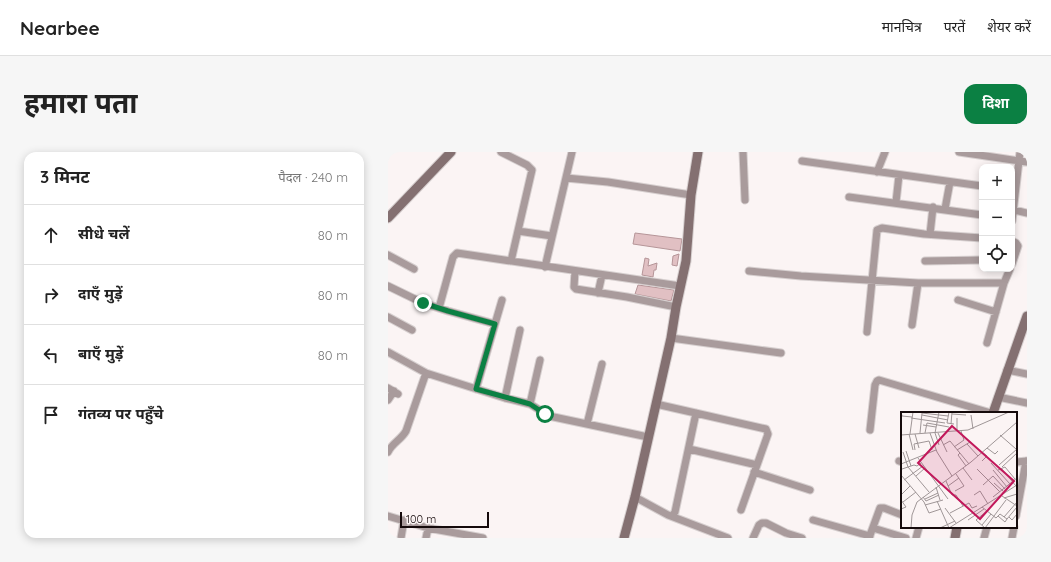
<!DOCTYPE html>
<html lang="hi">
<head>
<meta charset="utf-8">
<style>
	:root { --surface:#fff; --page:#f6f6f6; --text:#222; --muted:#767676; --line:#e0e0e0; --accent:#0b8043 }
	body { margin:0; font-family:Quicksand,"Noto Sans Devanagari",sans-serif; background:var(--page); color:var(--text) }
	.controls { position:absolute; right:12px; top:12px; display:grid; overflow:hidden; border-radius:8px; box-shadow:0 2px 10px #0003 }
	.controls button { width:36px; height:36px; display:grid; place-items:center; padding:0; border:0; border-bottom:1px solid var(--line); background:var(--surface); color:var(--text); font:20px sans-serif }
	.scale { position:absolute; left:12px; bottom:10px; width:89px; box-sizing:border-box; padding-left:4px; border:2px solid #150a0b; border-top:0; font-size:11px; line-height:14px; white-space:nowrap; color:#150a0b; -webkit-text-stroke:3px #fbf4f4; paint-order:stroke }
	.stop { position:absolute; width:12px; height:12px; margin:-9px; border:3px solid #0b8043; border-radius:50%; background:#fff }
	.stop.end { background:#0b8043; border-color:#fff; box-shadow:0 1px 4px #0008 }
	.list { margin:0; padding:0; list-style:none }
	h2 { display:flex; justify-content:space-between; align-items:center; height:52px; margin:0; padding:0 16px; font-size:17px }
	h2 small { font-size:13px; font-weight:400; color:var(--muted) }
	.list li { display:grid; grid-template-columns:26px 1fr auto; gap:12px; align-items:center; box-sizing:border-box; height:60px; padding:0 16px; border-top:1px solid var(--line) }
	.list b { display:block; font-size:15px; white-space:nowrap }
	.list em { font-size:13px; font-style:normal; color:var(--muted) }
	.icon { flex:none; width:22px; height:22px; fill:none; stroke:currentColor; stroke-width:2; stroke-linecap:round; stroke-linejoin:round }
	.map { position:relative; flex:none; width:639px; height:386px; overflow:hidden; border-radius:12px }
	header { display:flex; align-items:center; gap:24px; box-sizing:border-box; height:56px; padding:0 20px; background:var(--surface); border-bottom:1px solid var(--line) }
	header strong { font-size:19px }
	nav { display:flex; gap:22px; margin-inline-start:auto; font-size:14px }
	.intro { display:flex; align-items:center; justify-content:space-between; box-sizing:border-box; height:96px; padding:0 24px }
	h1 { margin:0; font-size:28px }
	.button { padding:10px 18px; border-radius:12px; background:var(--accent); color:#fff; font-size:14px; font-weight:700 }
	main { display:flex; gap:24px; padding:0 24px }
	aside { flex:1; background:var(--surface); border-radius:12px; box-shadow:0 2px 10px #0003 }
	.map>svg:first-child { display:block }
	.building { fill:#e1c0c3; stroke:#b59598 }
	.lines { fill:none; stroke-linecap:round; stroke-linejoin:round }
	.street-casing { stroke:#d6cfcf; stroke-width:9 }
	.secondary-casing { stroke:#d6cfcf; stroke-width:11 }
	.street { stroke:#a99b9c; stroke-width:7 }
	.secondary { stroke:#847071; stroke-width:9 }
	.route { stroke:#0b8043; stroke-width:5 }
	.inset-road { fill:none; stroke:#9f9697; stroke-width:1 }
	.view { fill:#c2185b; fill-opacity:0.15; stroke:#c2185b; stroke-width:2 }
	.inset-edge { fill:none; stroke:#150a0b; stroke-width:2 }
</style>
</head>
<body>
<header>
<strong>Nearbee</strong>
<nav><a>मानचित्र</a><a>परतें</a><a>शेयर करें</a></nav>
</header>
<div class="intro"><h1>हमारा पता</h1><a class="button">दिशा</a></div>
<main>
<aside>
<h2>3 मिनट<small>पैदल · 240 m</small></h2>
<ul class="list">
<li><svg class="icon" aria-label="ahead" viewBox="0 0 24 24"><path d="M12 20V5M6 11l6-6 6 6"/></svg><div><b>सीधे चलें</b></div><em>80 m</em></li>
<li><svg class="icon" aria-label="right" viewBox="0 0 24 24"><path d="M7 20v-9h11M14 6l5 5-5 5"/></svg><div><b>दाएँ मुड़ें</b></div><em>80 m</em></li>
<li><svg class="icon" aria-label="left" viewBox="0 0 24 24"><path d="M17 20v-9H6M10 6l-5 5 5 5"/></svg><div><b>बाएँ मुड़ें</b></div><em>80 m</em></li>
<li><svg class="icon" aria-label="arrive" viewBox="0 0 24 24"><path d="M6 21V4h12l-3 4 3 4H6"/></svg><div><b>गंतव्य पर पहुँचे</b></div></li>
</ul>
</aside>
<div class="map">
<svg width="639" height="386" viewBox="0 0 639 386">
	<rect width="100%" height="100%" fill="#fbf4f4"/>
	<path class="building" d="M247 81 294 87 292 99 245 92Z
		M291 102 289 114 284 113 285 104Z
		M257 106 261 107 260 114 269 111 268 118H266L265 125 254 123Z
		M250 133 286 138 283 149 247 142Z"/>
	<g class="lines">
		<g class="street-casing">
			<path id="street" d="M113 0 139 13 144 18 123 109
				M355 0 357 48
				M571 0 639 10
				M414 9 594 34
				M489 20 497 0
				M178 26 220 30 303 43
				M461 45 594 63
				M508 50 511 23
				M557 57 562 30
				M626 58 639 61
				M624 69 632 0
				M130 79 164 84
				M542 82 545 55
				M624 89 628 91 630 94 624 112
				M0 103 26 117
				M537 109 594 108
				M157 115 184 0
				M187 119 186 135 188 137 239 145 288 155
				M361 119 413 124 530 131H616
				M0 134 35 151 60 159 107 172
				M210 141 214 123
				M570 148 608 160
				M51 156 65 105 69 101 292 134
				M0 165 24 178
				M524 173 530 131
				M479 180 489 78 494 76 536 82 594 86
				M283 186 393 201
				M599 191 616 131 622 117
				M0 200 38 221 117 246 142 252 161 264 260 285
				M619 218 639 222
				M0 236 10 242
				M88 237 114 148
				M610 245 639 251
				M117 246 132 178
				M0 248 6 239
				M142 252 152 208
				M268 252 378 277 380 282 353 358
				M199 272 214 212
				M482 278 487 233 489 229 491 228 603 261
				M301 297 369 313
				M0 300C4 291 13 288 18 279L38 221
				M511 309 514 310
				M628 310 639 309
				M366 320 422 338
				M247 345 280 363 340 386
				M0 364 40 376 95 386
				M284 364 287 360 308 261
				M628 364 638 309
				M425 368 482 384
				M485 376 518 386
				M13 386 16 368
				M38 386 40 376
				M365 386 371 373 374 371H378L398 381 414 386
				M481 386 492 356H496L514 363
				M528 386 531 375
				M596 386 599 375
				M624 386 626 375"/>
		</g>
		<g class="secondary-casing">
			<path id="secondary" d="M0 66 63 0
				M605 261 639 164
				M236 386 247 345 283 186 288 155 298 109 303 43 310 0
				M567 386 569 375"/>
		</g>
		<use href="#street" class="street"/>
		<use href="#secondary" class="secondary"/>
	</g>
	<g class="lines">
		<path class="route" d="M35 151 60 159 107 172 88 237 142 252 157 262"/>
	</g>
	<g transform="translate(513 260)">
		<rect width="116" height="116" fill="#fbf4f4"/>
		<path class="inset-road" d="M0 0 1 4 11 5M38 0 34 21 38 33M48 0 46 11 53 12M51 2 65 3M21 3 47 8M70 3 72 17M10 6 44 11M50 12 51 0M22 13 35 15M56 19V6M19 21 21 1 47 4M24 21 26 11 48 15M29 21 36 40 51 64M37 21 46 40M8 22 12 38M9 22 12 0M14 22 18 36M0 23 67 18 108 0M99 23 115 37M66 32 77 44M42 33 49 29 68 52M53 35 63 28 60 19M86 36 94 42 97 39M14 38 13 32 28 29 31 38M56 38 69 30M5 39 10 54M2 40 7 55 28 80M81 40 86 44 81 49M59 41 57 43 65 54M17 46 47 87M90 51 109 72M0 52 35 38M98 53 116 37M101 55 116 41M62 56 71 68M100 56 115 74M1 57 13 53 16 54 20 51M76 57 99 80M92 58 106 75M97 58 104 55 114 67M0 63 23 90 28 101 40 97M15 64 24 56M3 68 22 54M45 69 51 83H55L62 94M93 71 102 79M82 73 92 64 104 77M47 74 58 66M35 75 39 88M54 79 63 74 55 62M0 83 9 74M73 83 79 79 87 92M101 84 116 94M22 85 25 89 38 83M92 85 116 66M103 86 116 82M24 87 37 81M0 88 5 95 0 97M36 89 48 116M2 90 15 80M24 93 42 88M81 95 95 106 99 102 106 107 116 95M44 96 55 111M86 99 75 108 84 116 105 88M49 101 68 91 71 96 76 94M97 104 104 110 106 107M103 105 116 90M108 105 111 108 116 102M67 108 83 97M81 113 90 102M10 116 11 103 16 90 70 50 116 10M39 116 54 109M48 116 116 73"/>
		<path class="view" d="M51 14 113 69 79 107 17 51Z"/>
		<rect width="116" height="116" class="inset-edge"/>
	</g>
</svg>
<div class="controls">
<button>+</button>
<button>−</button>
<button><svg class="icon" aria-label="locate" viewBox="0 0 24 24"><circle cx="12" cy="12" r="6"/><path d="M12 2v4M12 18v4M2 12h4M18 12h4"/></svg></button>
</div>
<div class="scale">100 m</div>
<div class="stop" style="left:157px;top:262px"></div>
<div class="stop end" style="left:35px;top:151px"></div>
</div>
</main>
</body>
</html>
